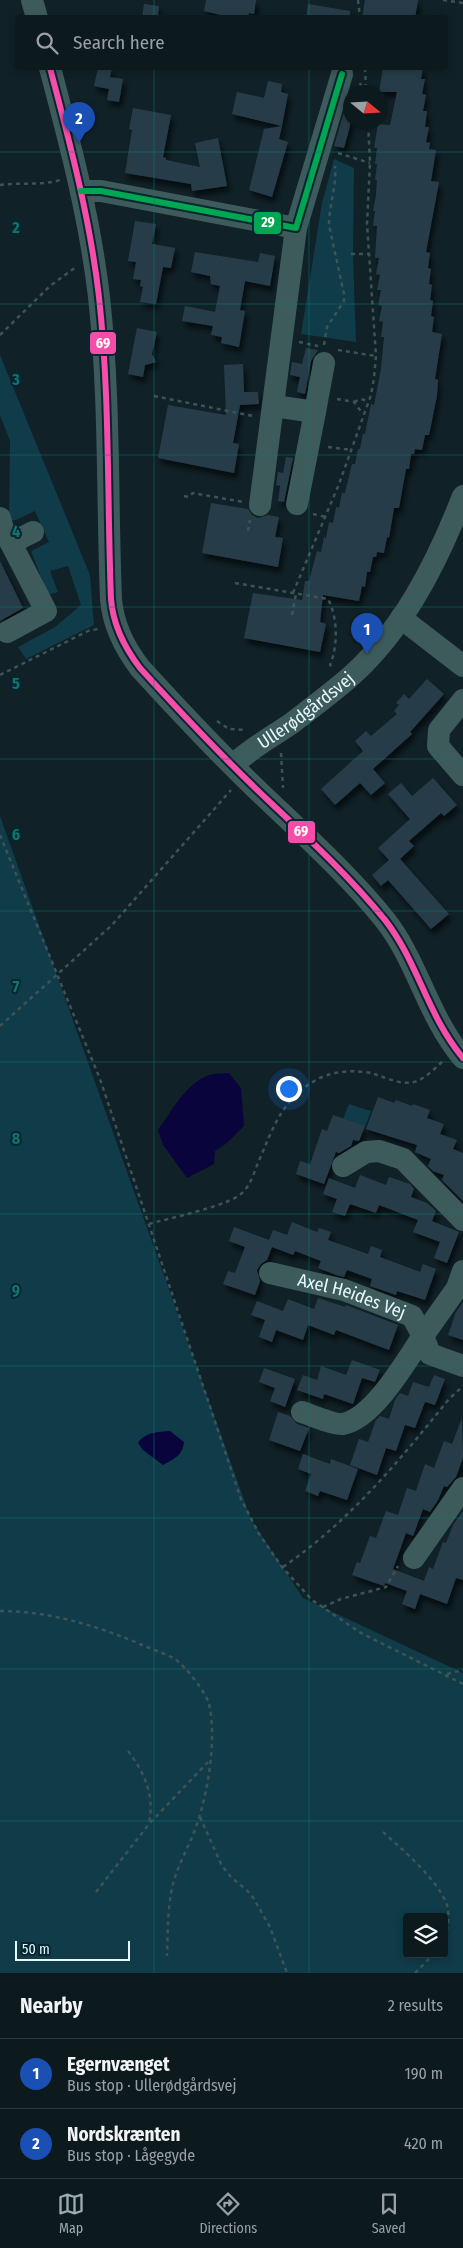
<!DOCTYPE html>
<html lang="en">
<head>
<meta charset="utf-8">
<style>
	:root { --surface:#0c191d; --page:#1a262a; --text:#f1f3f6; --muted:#9aa0a4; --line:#2c383b; --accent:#9badb3 }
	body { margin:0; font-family:"Fira Sans Condensed",sans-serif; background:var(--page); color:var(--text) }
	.controls { position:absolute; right:15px; bottom:15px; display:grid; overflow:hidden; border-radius:5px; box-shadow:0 2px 8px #0003 }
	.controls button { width:45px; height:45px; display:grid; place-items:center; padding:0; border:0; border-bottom:1px solid var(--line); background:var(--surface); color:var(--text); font:25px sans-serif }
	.compass { position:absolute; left:343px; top:85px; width:45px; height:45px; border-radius:50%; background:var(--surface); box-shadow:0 2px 8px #0003; rotate:108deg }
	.scale { position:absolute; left:15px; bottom:12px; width:115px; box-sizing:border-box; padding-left:5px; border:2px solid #e6f8fe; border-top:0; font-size:14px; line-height:18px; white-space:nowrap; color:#e6f8fe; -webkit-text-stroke:4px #062631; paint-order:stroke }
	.you { position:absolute; left:288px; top:1088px; width:18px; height:18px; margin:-12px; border:4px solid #fff; border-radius:50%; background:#1a73e8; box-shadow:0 0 0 8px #1a73e833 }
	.badge { display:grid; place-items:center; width:32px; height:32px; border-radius:50%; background:var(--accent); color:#fff; font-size:16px; font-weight:700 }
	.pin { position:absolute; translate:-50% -41px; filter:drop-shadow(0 1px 2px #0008) }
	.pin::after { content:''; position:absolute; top:26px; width:18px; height:15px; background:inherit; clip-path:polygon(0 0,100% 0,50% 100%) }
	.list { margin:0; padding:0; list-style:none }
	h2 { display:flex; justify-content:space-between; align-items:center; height:65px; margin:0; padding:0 20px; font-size:21px }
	h2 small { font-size:16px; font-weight:400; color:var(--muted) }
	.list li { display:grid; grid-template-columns:32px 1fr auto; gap:15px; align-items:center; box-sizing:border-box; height:70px; padding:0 20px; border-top:1px solid var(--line) }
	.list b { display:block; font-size:19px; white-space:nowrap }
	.list p { margin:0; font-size:16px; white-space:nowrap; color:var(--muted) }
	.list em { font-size:16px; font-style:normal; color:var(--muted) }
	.icon { flex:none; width:28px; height:28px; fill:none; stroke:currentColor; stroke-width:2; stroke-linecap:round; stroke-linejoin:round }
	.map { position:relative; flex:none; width:463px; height:1973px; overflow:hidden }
	.search { position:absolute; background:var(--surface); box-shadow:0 2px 8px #0003; left:15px; right:15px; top:15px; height:55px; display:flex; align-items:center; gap:12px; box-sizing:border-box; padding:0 18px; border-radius:5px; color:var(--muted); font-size:19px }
	.sheet { height:205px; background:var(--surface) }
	nav { display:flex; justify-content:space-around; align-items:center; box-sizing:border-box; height:70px; border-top:1px solid var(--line); background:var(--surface); font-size:14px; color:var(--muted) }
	nav a { display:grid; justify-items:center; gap:2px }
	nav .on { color:var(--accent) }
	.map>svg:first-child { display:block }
	.green { fill:#103b49; fill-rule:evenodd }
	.water { fill:#0a043d }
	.building { fill:#283d4a; filter:url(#shadow) }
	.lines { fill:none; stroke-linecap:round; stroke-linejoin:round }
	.path { stroke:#3d5457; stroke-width:2.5; stroke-dasharray:4 4; stroke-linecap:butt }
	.minor { stroke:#3e5b5c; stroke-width:22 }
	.bus-1-casing { stroke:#062631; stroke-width:10 }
	.bus-2-casing { stroke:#062631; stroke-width:10 }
	.bus-1 { stroke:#f54da8; stroke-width:6 }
	.bus-2 { stroke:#00a651; stroke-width:6 }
	.grid { fill:none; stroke:#0f766e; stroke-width:1; stroke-opacity:0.55 }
	.labels { text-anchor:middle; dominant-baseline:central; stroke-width:4; stroke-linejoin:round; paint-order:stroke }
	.street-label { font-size:18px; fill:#e6f8fe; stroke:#062631 }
	.grid-label { font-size:16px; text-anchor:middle; font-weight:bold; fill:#0f766e; stroke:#062631; stroke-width:4; stroke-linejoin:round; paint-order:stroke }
	.line-badge { stroke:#062631; stroke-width:2 }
	.badge-label { font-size:14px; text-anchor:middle; font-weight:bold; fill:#fff }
</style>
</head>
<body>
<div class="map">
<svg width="463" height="1973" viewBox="0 0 463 1973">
	<defs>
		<filter id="shadow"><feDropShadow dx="3" dy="5.5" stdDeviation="2.5" flood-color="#0009"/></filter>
	</defs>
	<rect width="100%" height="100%" fill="#102127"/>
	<path class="green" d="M334 159 354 168 353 254 356 342 301 334 322 203Z
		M0 355 90 575 94 625 26 659 18 647 55 627 81 605 68 566 50 571 58 592 48 595 31 551 49 542 35 511 16 520 9 521 10 441 0 415Z
		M0 816 251 1519 303 1598 463 1673V1973H0ZM407 1917H444V1954H407Z
		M349 1104 371 1111 365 1127 343 1119Z"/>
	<path class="water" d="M229 1073 241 1088 244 1126 227 1143 215 1151 214 1164 187 1178 163 1145 158 1130C172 1111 185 1084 209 1075 214 1073 223 1074 229 1073Z
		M170 1431 184 1442C183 1455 174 1459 163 1465L143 1450 138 1443C145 1432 158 1432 170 1431Z"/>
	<path class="building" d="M206 0H256L254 14 249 13 248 18H233L204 11Z
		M365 0H418L415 18H362Z
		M144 4 159 6 158 18H142Z
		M308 4 350 11V18H306Z
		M98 68H112L110 77 123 79 119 102 107 100 109 89 94 86Z
		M383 68H423L421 79H425L422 94 426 95 423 111H427L425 127H429L426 142 430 143 429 149 436 150 431 181 439 182 426 252 430 253 428 268 431 269 429 284 432 285 430 300 433 301 431 316 434 317 432 332 442 334 435 379 438 380 437 396 429 435H425L422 450 415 449 414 454H411L409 469H406L399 508H394L389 538 387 537 384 553 377 552 376 557H373L370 572H367L365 587 362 586 359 601 323 595 320 622 326 624 320 652 244 638 253 593 302 600 305 581H309L317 551 321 552 324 537 326 538 329 522 333 523 336 507 339 508 342 493H345L352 464H355L358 449H360L363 434H365L371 404 374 405 381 369 384 337H381L383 322 379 321 382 306 378 305 381 290H377L380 275 376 274 379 258H375L377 226H373L375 211H373L376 195 377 180H375L377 164H375L377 148H374L378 124 390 125 397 92H379Z
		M268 81 282 84 281 92 288 94 282 126 232 114 237 92 264 98Z
		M350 92V126L344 148 334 146Z
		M133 108 171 115 163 157 166 158V160L200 167 195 143 218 138 227 186 192 191 191 184 125 173 132 130 129 129Z
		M282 126 279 139 288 142 272 197 249 190 264 129Z
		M135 221 156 224 152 244 175 248 171 268 163 267 156 304 140 302 143 287 140 286 141 280 133 279 136 262 128 261Z
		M195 252 258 262 260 253 275 256 270 286 245 281 240 310 245 311 239 347 221 343 222 337 211 335 213 326 182 321 185 306 215 312 220 286 211 284 210 276 191 272Z
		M137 328 157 332 152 354 156 362 145 365 143 377 128 374Z
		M306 348 318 350 311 361 305 394 297 392 300 377 290 375 292 362 302 364Z
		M243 364 244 392H258L259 404 240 405 233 443 239 444 234 473 158 458 168 405 226 415 224 365Z
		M286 457 293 458 284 502 278 501 280 486 276 485 278 472 283 473Z
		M211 503 248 509 252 515 258 518 268 515 279 517 275 537 283 538 278 567 202 553Z
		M0 561 23 608 0 621Z
		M427 679 444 694 410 732 412 734 373 769 385 783 371 795 360 783 335 805 321 789 363 751 355 741 366 731 371 736 397 714 394 711 399 705 396 703 404 694 409 699Z
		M433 778 457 805 444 816 441 813 409 841 414 846 400 859 449 914 431 929 388 880 381 886 372 875 389 860 378 848 410 819 388 794 401 783 412 796Z
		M378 1097 394 1103 396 1100 412 1106 413 1104 430 1110 427 1118 444 1124 440 1134 457 1140 453 1149 463 1153V1201L442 1180 444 1175 433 1171 428 1166 431 1159 415 1152 417 1145 366 1129Z
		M333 1115 365 1126 359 1141 353 1140 351 1146 339 1153 336 1152 324 1184 296 1174 300 1161 310 1164 322 1129 327 1131Z
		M360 1175 386 1185 389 1177 410 1184 414 1189 411 1197 427 1203 436 1211 432 1221 459 1232 447 1263 434 1258 440 1242 413 1232 418 1220 379 1205 376 1213 350 1204 345 1216 332 1212 337 1199 323 1194 329 1178 355 1188Z
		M292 1222 317 1232 319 1228 331 1232 328 1240 368 1254 371 1246 382 1250 380 1257 420 1272 423 1264 436 1269 425 1300 397 1291 396 1295 370 1286 372 1279 347 1270 344 1277 336 1275 318 1268 321 1261 295 1251 293 1255 272 1247 267 1260 261 1264 257 1270 260 1281 255 1295 223 1284 228 1271 235 1273 245 1247 229 1241 234 1227 269 1240 273 1230 287 1235Z
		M318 1298 345 1307 346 1305 398 1325 389 1350 336 1330 334 1335 308 1325 303 1340 276 1330 272 1342 259 1337 265 1320 251 1315 257 1301 283 1311 288 1299 314 1309Z
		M463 1302V1340L448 1335 456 1312Z
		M352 1360 380 1370 375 1382 362 1378 353 1404 324 1394 323 1399 297 1390 303 1375 317 1380 321 1366 346 1375Z
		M264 1368 295 1379 285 1407 270 1401 275 1388 259 1382Z
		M434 1375 445 1379 435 1405 425 1402 415 1428 405 1425 396 1451 386 1448 377 1475 350 1465 359 1439 368 1442 376 1420 380 1416 389 1419 395 1400 400 1393 408 1396 413 1382 429 1387Z
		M278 1412 290 1416 297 1424 309 1428 300 1451 269 1440Z
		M462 1418 463 1458 456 1477 447 1487 444 1486 438 1500 430 1512 423 1509 413 1536 406 1533 393 1569 424 1581 429 1567 433 1569 443 1542 446 1543 453 1525 463 1511V1580L456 1578 447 1604 420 1594 415 1609 402 1604 407 1591 385 1583 384 1586 352 1575 357 1562 360 1563 370 1536 376 1538 386 1511 398 1515 407 1488 416 1491 425 1464 434 1468 444 1441 452 1444Z
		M303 1454 330 1464 331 1459 358 1469 347 1500 320 1491 318 1496 305 1491 311 1474 298 1469Z"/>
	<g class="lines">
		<path class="path" d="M358 0 360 18
			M443 0 463 3
			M16 19 18 25
			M365 68 366 92
			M360 83 364 92
			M338 153 370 163
			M0 185C20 182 41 186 60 180
			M351 254H369
			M0 335 50 286 76 267
			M299 342 318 346
			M324 345 327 327 344 301V294L329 225C329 205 337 186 335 166
			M338 350 376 356
			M154 396 253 416
			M337 399 354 402 363 414
			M354 402 361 399 368 401
			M328 447 351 450
			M184 496 188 497 193 493 243 502
			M313 514 326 517
			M248 531 250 520
			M235 583 328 599C338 618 338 646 330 665L333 667
			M293 593 339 484 371 395 374 378 376 356 367 224 370 163 368 122
			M292 615 296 594
			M0 675 88 631 98 629
			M217 721 229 729 246 730
			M281 753 283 788
			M0 835 100 1079 241 1499 259 1534 282 1567 312 1600 361 1633 463 1684
			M0 1026 112 925 231 790
			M149 1224C169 1218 229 1206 242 1193 250 1186 254 1173 258 1163 273 1128 282 1098 318 1079 333 1071 358 1069 374 1074 387 1078 401 1085 414 1082 425 1079 434 1069 442 1062
			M283 1567C350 1521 399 1461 449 1399L463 1386
			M323 1607 341 1599 386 1587 398 1566
			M0 1611C48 1611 95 1625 140 1644 151 1649 164 1653 175 1659 185 1666 206 1692 209 1704 217 1738 208 1792 197 1824 191 1842 181 1859 175 1877 167 1903 168 1930 167 1956
			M447 1674 463 1670
			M128 1751C144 1772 155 1795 149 1823
			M200 1817 222 1866 231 1877 251 1894 270 1927 287 1973
			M383 1832C402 1849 439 1881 447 1905 450 1916 448 1929 444 1939
			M96 1892 149 1824 208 1762
			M415 1973 434 1954"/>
		<g class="minor">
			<path d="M32 0 37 18"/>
			<path d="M50 68C70 143 90 219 99 297 110 397 107 498 111 599 113 625 124 647 140 668 182 714 226 761 272 804 311 841 351 878 385 920 418 962 427 1015 463 1058"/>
			<path d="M81 191H101L296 228"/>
			<path d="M274 406 315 412 324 363"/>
			<path d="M297 504 315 412"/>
			<path d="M260 505 296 228 342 74"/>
			<path d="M0 518 2 526 46 611 7 632"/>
			<path d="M11 543 33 532"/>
			<path d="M401 618 463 666"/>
			<path d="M463 700 439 730 438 746 463 775"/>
			<path id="s1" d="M233 765C251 748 272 737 292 723 309 710 326 697 343 683 401 635 436 565 463 496"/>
			<path d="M343 1166 366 1152 379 1151 403 1159 463 1220"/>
			<path d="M463 1271 457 1288 423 1336 430 1354 463 1366"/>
			<path id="s2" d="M270 1273 344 1290 412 1316 423 1336C406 1361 374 1418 343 1424 334 1425 311 1415 302 1412"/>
			<path d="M414 1558 463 1488"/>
		</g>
		<g class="bus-1-casing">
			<path id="bus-1" d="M50 68C70 143 90 219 99 297 110 397 107 498 111 599 113 625 124 647 140 668 182 714 226 761 272 804 311 841 351 878 385 920 418 962 427 1015 463 1058"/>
		</g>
		<g class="bus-2-casing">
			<path id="bus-2" d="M81 191H101L296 228 342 74"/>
		</g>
		<use href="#bus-1" class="bus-1"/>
		<use href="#bus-2" class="bus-2"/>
	</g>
	<path class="grid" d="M154 0V18M309 0V18M154 68V1973M309 68V1973M0 152H463M0 304H463M0 455H463M0 607H463M0 759H463M0 911H463M0 1062H463M0 1214H463M0 1366H463M0 1518H463M0 1669H463M0 1821H463"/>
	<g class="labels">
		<g class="street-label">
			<text stroke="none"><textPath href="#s1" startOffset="91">Ullerødgårdsvej</textPath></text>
			<text stroke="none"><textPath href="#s2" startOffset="85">Axel Heides Vej</textPath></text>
		</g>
	</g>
	<g class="grid-label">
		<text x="16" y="233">2</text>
		<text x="16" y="385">3</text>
		<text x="16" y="537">4</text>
		<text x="16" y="689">5</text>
		<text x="16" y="840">6</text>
		<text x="16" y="992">7</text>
		<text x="16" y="1144">8</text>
		<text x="16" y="1296">9</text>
	</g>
	<g class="line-badge">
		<rect x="253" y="211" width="29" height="24" rx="5" fill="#00a651"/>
		<rect x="89" y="331" width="28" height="24" rx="5" fill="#f54da8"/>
		<rect x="287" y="820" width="29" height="24" rx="5" fill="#f54da8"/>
	</g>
	<g class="badge-label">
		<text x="268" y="227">29</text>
		<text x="103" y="348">69</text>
		<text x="301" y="836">69</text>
	</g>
</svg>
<div class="controls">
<button><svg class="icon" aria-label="layers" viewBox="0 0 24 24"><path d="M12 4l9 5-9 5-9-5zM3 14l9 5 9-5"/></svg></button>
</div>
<svg class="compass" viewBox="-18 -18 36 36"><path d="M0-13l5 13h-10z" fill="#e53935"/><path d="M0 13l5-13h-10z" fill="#9aa0a4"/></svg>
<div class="scale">50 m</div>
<div class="you"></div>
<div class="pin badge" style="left:367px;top:654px;background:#1a4fb4">1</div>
<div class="pin badge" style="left:79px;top:143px;background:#1a4fb4">2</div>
<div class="search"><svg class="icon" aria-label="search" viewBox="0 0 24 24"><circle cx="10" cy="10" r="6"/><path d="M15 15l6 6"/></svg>Search here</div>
</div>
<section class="sheet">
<h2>Nearby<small>2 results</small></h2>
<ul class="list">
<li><span class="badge" style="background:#1a4fb4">1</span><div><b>Egernvænget</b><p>Bus stop · Ullerødgårdsvej</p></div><em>190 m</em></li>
<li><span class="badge" style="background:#1a4fb4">2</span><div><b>Nordskrænten</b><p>Bus stop · Lågegyde</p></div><em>420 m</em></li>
</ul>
</section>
<nav>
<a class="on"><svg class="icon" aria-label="map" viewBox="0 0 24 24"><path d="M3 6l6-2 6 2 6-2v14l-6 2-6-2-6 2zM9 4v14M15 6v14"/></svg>Map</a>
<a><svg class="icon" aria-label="directions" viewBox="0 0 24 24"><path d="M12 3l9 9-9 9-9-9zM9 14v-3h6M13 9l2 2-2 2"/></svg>Directions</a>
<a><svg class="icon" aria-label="saved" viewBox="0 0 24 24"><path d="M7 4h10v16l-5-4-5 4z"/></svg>Saved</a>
</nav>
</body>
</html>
